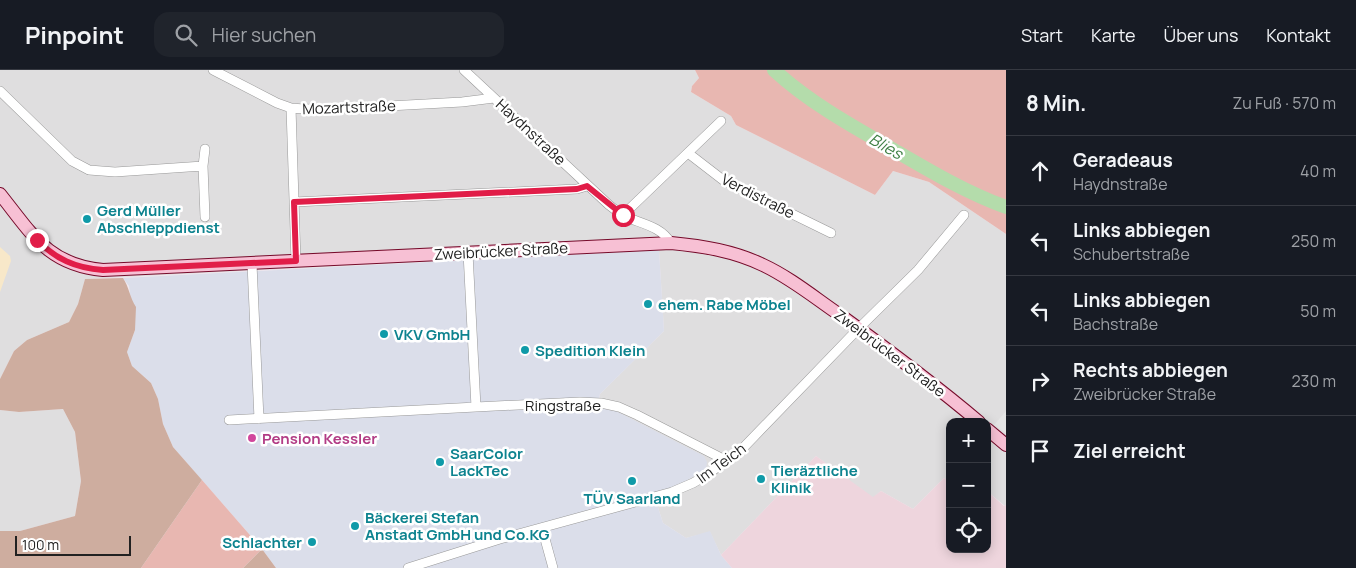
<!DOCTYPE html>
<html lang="de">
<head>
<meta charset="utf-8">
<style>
	:root { --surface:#171b24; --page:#20242c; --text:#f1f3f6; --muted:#9ea1a6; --line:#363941 }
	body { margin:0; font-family:Manrope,sans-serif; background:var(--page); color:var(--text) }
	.controls { position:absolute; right:15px; bottom:15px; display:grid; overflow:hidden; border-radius:10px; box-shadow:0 2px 12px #0003 }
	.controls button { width:45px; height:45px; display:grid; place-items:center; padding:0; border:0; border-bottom:1px solid var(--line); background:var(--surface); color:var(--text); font:25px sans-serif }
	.scale { position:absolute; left:15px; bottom:12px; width:116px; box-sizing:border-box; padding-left:5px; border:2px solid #212121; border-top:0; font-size:14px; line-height:18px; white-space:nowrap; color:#212121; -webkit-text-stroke:4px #fff; paint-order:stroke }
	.stop { position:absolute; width:15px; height:15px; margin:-11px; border:4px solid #e11d48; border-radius:50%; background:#fff }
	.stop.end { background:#e11d48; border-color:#fff; box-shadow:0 1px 5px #0008 }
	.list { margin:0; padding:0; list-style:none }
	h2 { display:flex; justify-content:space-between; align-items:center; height:65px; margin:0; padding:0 20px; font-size:21px }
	h2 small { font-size:16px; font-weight:400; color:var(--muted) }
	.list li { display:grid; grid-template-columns:32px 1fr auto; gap:15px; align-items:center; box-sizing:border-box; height:70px; padding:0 20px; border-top:1px solid var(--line) }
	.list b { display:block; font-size:19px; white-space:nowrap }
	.list p { margin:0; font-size:16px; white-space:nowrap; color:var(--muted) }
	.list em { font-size:16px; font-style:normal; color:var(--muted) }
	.icon { flex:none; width:28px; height:28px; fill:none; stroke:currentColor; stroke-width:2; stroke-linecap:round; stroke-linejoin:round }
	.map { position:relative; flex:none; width:1006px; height:498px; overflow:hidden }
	header { display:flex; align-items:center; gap:30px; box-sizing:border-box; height:70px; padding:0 25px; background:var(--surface); border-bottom:1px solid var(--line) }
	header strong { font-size:24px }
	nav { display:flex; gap:28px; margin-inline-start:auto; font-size:18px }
	.search { width:350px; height:45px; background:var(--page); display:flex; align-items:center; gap:12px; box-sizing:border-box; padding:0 18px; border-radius:15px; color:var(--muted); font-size:19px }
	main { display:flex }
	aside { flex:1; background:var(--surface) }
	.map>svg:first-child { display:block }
	.residential { fill:#dfdedf }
	.industrial { fill:#dbdeea }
	.farmland { fill:#eed5dd }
	.grass { fill:#e8b7b1 }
	.forest { fill:#cead9f }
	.park { fill:#f8e8c9 }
	.parking { fill:#e5e5e5 }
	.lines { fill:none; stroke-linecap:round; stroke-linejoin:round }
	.river { stroke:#b4dcab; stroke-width:14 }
	.street-casing { stroke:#989898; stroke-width:10 }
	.secondary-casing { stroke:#760a2a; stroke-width:14 }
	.street { stroke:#fff; stroke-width:9 }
	.secondary { stroke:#f7c0d4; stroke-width:12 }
	.route { stroke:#e11d48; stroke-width:6 }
	.culture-dot { fill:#0f9aa8; stroke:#fff; stroke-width:2 }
	.hotel-dot { fill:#d1479c; stroke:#fff; stroke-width:2 }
	.labels { text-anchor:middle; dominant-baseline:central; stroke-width:5; stroke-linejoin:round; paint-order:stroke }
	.street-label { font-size:15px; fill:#212121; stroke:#fff }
	.culture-label { font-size:15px; font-weight:bold; fill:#0d838f; stroke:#fff; text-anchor:start }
	.hotel-label { font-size:15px; font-weight:bold; fill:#b23c85; stroke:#fff; text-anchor:start }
	.water-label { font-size:16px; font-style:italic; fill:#3e7f43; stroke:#fff }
</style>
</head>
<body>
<header>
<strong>Pinpoint</strong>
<div class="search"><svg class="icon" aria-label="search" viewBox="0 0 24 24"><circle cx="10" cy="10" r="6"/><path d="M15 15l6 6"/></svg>Hier suchen</div>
<nav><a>Start</a><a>Karte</a><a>Über uns</a><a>Kontakt</a></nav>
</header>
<main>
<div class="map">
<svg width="1006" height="498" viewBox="0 0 1006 498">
	<rect width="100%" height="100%" fill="#f1e8ef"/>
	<path class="residential" d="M0 0H695L699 8 692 16 691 22 731 46 736 55 875 125 893 101 929 112 1006 164V435L1005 436 987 421V352H950V412L944 408 913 439 881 421 873 428 816 386 721 485 710 462 686 468 663 453 654 425 616 341 597 338 600 324 664 261 659 180 85 209 78 234 69 252 27 270 14 281 0 309Z
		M63 339 75 362 81 411 75 446 20 461H0V340L19 342Z"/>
	<path class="industrial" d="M659 180 664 261 600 324 597 338 616 341 704 386 707 392 706 399 686 411 654 425 663 453 686 468 710 461 721 485 732 498H276L262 479 173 377 163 354 158 329 151 313 132 296 127 282 135 260 129 216 123 208Z"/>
	<path class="farmland" d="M816 386 873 427 881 421 913 439 944 408 950 412V479H987V421L1004 436 1006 435V498H732L721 485Z"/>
	<path class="grass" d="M695 0H1006V164L929 112 893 101 875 125 736 55 731 46 691 22 692 16 699 8Z
		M202 410 262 479 243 498H141Z"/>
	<path class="forest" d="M123 208C129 217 130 228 136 237L135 260 127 282 132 296 151 313 158 329 163 354 173 377 202 410 141 498H0V461H20L75 446 81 411 75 362 63 339 19 342 0 340V309L14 281 27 270 69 252 78 234 85 209Z
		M262 479 276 498H243Z"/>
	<path class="park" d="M0 177 10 186 11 191 0 222Z"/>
	<path class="parking" d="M1006 341V363L994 355Z"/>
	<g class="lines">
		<path class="river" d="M774 0C810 33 852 56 894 80 930 101 967 123 1006 137"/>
		<g class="street-casing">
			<path id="street" d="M213 0 277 33 291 38 304 39 352 38 462 32 494 28
				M464 0 609 135C613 138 618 142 622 145 640 154 660 155 671 173
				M0 21 72 91 89 100 115 102 203 96
				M291 38 296 191
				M688 83 723 110 831 163
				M294 132 577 119 587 116
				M623 145 721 51
				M205 147 203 96 205 79
				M468 183 476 337
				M252 194 259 349
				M229 350 476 337 580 332 601 333 619 337 637 345 727 391
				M542 458 553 498
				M408 498 500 469 672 422 693 413 707 405 744 377 858 259 918 200 964 145"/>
		</g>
		<g class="secondary-casing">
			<path id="secondary" d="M0 124C32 164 48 195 103 200L671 173C703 176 734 181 763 195 791 208 815 228 840 245 887 279 934 314 979 352
				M987 359 1006 375"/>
		</g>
		<use href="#street" class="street"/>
		<use href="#secondary" class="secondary"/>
	</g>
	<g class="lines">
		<path class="route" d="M37 170C56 189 75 198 103 200L296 191 294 132 577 119 587 116 623 145"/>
	</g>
	<g class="culture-dot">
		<circle cx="87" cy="149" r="5"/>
		<circle cx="648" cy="234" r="5"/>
		<circle cx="384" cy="264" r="5"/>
		<circle cx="525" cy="280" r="5"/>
		<circle cx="440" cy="392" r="5"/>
		<circle cx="761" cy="409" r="5"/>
		<circle cx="632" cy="411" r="5"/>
		<circle cx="355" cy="456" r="5"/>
		<circle cx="312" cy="472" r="5"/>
	</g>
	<circle class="hotel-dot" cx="252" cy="368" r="5"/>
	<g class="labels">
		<g class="street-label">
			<text transform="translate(349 37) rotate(-2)">Mozartstraße</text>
			<text transform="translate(531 62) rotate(43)">Haydnstraße</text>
			<text transform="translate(758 126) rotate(27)">Verdistraße</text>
			<text transform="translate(501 181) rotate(-3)">Zweibrücker Straße</text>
			<text transform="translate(890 283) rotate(37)">Zweibrücker Straße</text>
			<text x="563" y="335">Ringstraße</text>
			<text transform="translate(721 393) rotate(-36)">Im Teich</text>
		</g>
		<g class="culture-label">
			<text x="97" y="140">Gerd Müller<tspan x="97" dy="17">Abschleppdienst</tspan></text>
			<text x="658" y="234">ehem. Rabe Möbel</text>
			<text x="394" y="264">VKV GmbH</text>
			<text x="535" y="280">Spedition Klein</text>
			<text x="450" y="383">SaarColor<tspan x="450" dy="17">LackTec</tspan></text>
			<text x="771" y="400">Tieräztliche<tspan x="771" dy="17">Klinik</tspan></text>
			<text x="632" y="428" text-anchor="middle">TÜV Saarland</text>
			<text x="365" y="447">Bäckerei Stefan<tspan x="365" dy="17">Anstadt GmbH und Co.KG</tspan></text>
			<text x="302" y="472" text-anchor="end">Schlachter</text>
		</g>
		<g class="hotel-label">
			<text x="262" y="368">Pension Kessler</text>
		</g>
		<g class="water-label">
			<text transform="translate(886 76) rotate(30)">Blies</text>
		</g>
	</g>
</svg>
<div class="controls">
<button>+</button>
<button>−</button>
<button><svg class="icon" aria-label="locate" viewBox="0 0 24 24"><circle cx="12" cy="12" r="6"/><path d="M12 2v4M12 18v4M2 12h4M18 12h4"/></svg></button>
</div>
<div class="scale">100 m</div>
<div class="stop" style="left:623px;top:145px"></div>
<div class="stop end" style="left:37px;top:170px"></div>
</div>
<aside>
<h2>8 Min.<small>Zu Fuß · 570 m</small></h2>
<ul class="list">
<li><svg class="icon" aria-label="ahead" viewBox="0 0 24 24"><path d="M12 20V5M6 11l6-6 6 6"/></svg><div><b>Geradeaus</b><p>Haydnstraße</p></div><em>40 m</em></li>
<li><svg class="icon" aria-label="left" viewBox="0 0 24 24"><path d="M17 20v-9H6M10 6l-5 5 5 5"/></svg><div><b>Links abbiegen</b><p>Schubertstraße</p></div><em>250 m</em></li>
<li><svg class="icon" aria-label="left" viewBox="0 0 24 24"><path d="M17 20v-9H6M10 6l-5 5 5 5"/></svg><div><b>Links abbiegen</b><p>Bachstraße</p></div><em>50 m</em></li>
<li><svg class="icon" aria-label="right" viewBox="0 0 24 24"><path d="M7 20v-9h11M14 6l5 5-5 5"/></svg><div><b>Rechts abbiegen</b><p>Zweibrücker Straße</p></div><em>230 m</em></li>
<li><svg class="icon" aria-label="arrive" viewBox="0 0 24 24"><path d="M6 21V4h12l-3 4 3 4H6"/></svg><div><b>Ziel erreicht</b></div></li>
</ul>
</aside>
</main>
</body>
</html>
